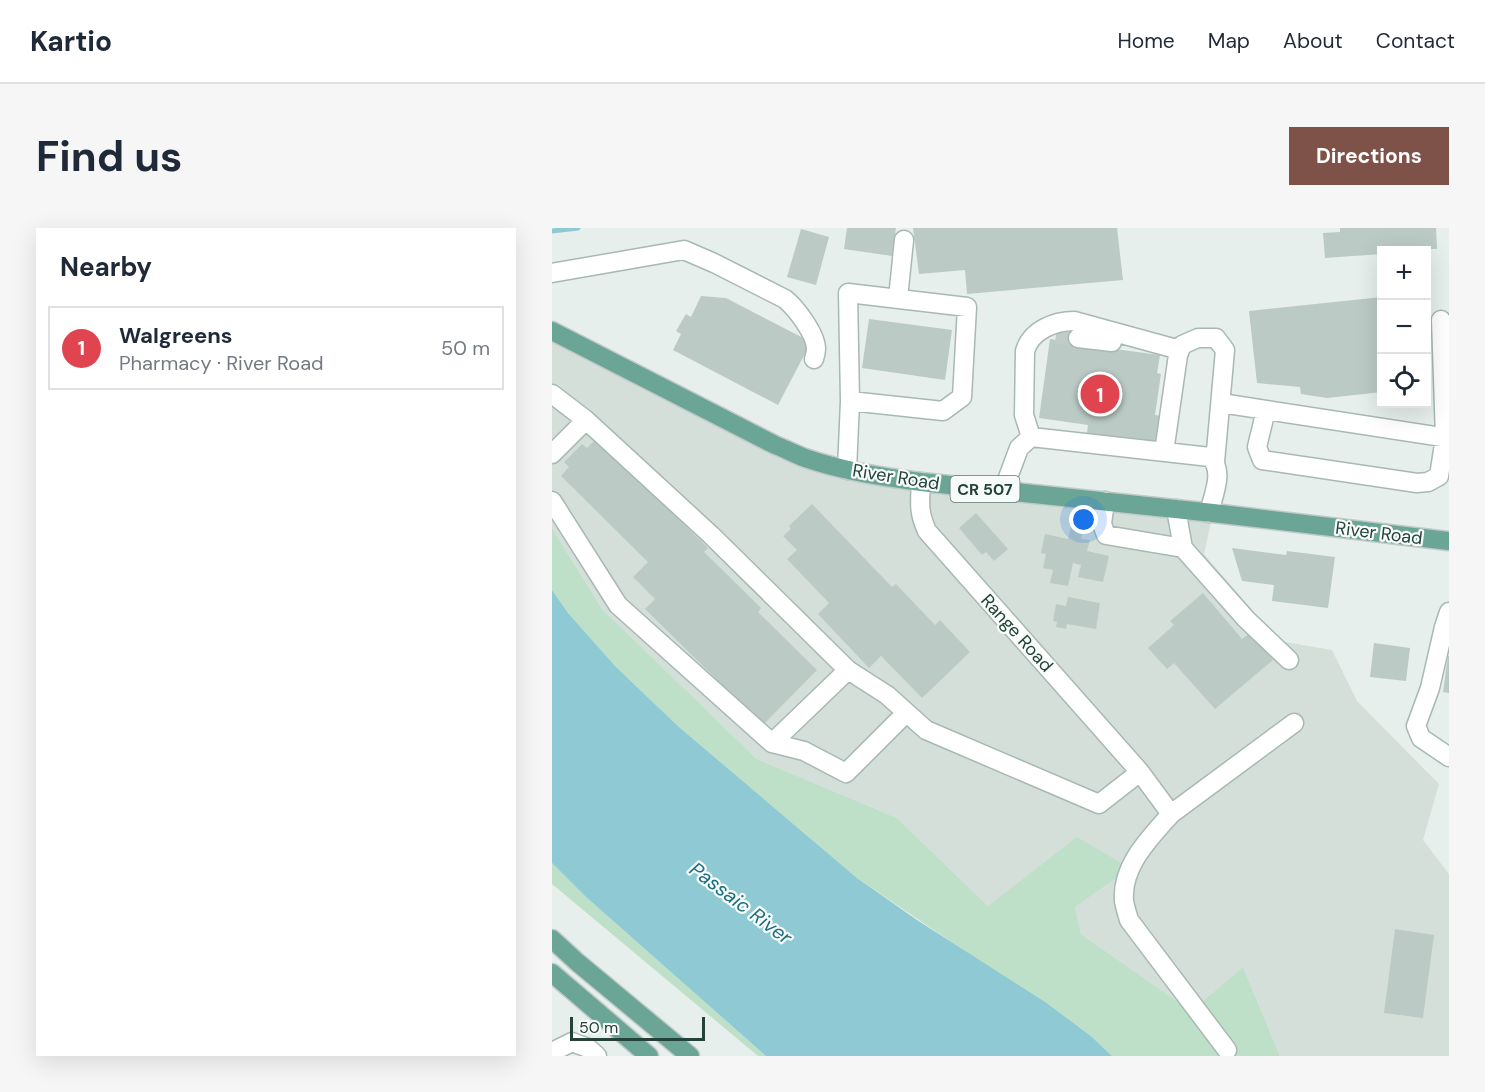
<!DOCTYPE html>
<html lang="en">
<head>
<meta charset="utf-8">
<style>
	:root { --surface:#fff; --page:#f6f6f7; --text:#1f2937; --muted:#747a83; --line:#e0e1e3; --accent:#7f5249 }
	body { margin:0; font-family:"DM Sans",sans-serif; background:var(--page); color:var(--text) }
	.controls { position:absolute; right:18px; top:18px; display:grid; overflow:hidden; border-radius:0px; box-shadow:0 6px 24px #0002 }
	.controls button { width:54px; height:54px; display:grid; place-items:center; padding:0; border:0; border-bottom:2px solid var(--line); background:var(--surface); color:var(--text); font:30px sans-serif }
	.scale { position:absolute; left:18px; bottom:15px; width:135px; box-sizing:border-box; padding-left:6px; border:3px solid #24423a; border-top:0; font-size:16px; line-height:21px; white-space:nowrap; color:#24423a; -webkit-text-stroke:4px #f7fbf9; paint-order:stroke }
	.you { position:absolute; left:532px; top:292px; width:21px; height:21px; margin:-15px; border:4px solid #fff; border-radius:50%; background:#1a73e8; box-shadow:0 0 0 9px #1a73e833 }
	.badge { display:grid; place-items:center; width:39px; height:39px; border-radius:50%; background:var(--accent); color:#fff; font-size:20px; font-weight:700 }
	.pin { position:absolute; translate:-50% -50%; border:3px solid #fff; box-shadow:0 2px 6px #0006 }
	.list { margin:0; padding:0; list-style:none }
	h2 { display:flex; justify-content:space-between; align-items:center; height:78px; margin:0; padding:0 24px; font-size:26px }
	h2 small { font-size:20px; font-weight:400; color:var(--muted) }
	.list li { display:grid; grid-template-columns:39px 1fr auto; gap:18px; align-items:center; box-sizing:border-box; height:84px; margin:0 12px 12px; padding:0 12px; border:2px solid var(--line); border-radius:0px }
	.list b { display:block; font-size:22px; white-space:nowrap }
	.list p { margin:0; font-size:20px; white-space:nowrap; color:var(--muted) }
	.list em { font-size:20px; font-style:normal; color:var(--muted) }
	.icon { flex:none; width:33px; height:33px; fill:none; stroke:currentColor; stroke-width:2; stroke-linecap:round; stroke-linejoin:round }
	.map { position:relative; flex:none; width:897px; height:828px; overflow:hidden; border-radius:0px }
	header { display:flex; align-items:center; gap:36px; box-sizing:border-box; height:84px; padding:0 30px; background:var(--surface); border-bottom:2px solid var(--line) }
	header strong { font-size:28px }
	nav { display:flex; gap:33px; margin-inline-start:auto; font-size:21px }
	.intro { display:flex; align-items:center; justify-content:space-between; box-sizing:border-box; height:144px; padding:0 36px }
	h1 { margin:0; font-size:42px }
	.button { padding:15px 27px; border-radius:0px; background:var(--accent); color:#fff; font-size:21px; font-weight:700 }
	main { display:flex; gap:36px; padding:0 36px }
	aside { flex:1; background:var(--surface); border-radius:0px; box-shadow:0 6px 24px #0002 }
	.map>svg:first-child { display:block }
	.built { fill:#d4dfda }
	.green { fill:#bfe0c8 }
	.water { fill:#8ec9d4 }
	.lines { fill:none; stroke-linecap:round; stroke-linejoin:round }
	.stream { stroke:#8ec9d4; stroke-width:5 }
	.building { fill:#bbcac4 }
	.minor-tunnel { stroke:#bfccc8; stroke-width:18; stroke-dasharray:18 9; stroke-linecap:butt }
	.minor-casing { stroke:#a8b8b2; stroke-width:21 }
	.major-casing { stroke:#c2cac8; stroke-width:21 }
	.minor { stroke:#fff; stroke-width:18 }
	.major { stroke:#6aa596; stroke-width:18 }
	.labels { text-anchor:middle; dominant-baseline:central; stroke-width:4.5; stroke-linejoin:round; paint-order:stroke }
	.shield { fill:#f7fbf9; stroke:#637a73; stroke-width:1.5 }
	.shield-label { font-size:16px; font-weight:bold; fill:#24423a }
	.street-label { font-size:18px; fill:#24423a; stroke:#f7fbf9 }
	.water-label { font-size:20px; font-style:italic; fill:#1c6f80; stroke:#f7fbf9 }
</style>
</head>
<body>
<header>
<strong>Kartio</strong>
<nav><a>Home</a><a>Map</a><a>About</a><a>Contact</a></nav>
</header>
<div class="intro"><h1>Find us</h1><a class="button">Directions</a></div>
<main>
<aside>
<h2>Nearby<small></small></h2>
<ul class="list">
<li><span class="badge" style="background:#e0444e">1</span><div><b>Walgreens</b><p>Pharmacy · River Road</p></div><em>50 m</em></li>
</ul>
</aside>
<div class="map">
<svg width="897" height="828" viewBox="0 0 897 828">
	<rect width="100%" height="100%" fill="#e6efeb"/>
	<path class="built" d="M0 103 253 230 661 285 652 326 727 413 780 422 805 473 887 556 871 612 897 646V828H728L691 739 639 783 529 706 523 679 436 678 345 590 205 531 50 381 0 300Z"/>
	<path class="green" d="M0 300 50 381 205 531 345 590 436 678 525 609 578 640 523 679 529 706 639 783 691 739 728 828H560L540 809 305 650 127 499 64 439 16 385 0 362Z
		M0 635 34 669 214 828H206L0 656Z"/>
	<path class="water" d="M0 362 16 385 64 439 127 499 305 650 365 692 493 774 540 809 560 828H214L34 669 0 635Z"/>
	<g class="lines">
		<path class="stream" d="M0 3 26 0"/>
	</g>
	<path class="building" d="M295 0H344L340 28 292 21Z
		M361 0H565L571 52 415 66 413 42 367 46Z
		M788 0H884L885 21 830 22V26L773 30 771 5 788 4Z
		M249 1 277 9 264 57 235 49Z
		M149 68 174 70 259 114 226 177 121 122 129 106 124 103 134 86 139 89Z
		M830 69V164L775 170 749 166 748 159 705 155 697 83Z
		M317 91 400 102 393 152 310 140Z
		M505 102 527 104 525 116 608 127 605 145 609 146 603 187 609 188 605 214 535 205 536 197 487 190 498 111 504 112Z
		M44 211 156 320 152 324 209 380 206 384 265 442 211 497 93 381 103 371 81 349 96 334 9 248 17 239 12 234 30 216 35 220Z
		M260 276 340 359 344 356 383 397 388 392 418 424 370 470 329 428 317 440 266 386 277 375 235 331 245 322 231 308 239 301 237 298Z
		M424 285 456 321 442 333 434 324 430 327 407 300Z
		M519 298 531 301 529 311 538 312 535 323 557 328 551 354 526 349 529 337 521 335 516 358 498 355 501 342 491 340 494 326 489 325 493 306 516 311Z
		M680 320 734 327 735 323 783 329 776 380 720 373 722 357 690 353Z
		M651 365 690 411 698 405 721 432 663 481 622 435 615 441 596 420 622 397 618 393Z
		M516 369 548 375 544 401 515 396 514 401 504 399 505 394 501 393 504 376 514 378Z
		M822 415 858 420 854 453 818 449Z
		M896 428H897V465L891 464Z
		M843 701 882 707 871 790 832 785Z"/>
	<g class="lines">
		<path class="minor-tunnel" d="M504 107 526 110"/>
		<g class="minor-casing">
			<path id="minor" d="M0 45 132 22 162 35 233 71C244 80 264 106 264 121 264 124 263 128 262 131
				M346 70 352 12
				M526 110 560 114
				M0 166 34 192 159 307 296 442 335 467 374 502 547 576 588 544
				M669 175 897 210
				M714 182 705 219 710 232 865 255 876 254 887 248 893 210 889 92
				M479 209 472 187 473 123C479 102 503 93 522 93L628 122
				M612 224 626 127 630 117 646 110H664L673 122 663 234
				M0 226 34 192
				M295 242 298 173 296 65 415 79 410 169 391 183 298 173
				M369 254C368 275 366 283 375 303L588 544 619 586 742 495
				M451 263 467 220 479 209 658 229C673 243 661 267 657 285
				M0 273 66 377 220 515 252 523 294 545 354 485
				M553 273 550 296 554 307 631 320
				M624 281 631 320 694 391 737 432
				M897 384 892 399 878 460 864 498 869 510 897 529
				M220 515 296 442
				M619 586C598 610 569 638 572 673 573 679 575 685 577 692L675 822
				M0 824 20 814 36 820 45 828"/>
		</g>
		<g class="major-casing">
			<path id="major" d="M0 103 223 217C233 221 243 226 253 230 291 243 330 249 369 254L661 285 897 313
				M0 711 25 734 138 828
				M0 745 97 828"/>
		</g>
		<use href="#minor" class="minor"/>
		<use href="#major" class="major"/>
	</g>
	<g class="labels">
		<rect class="shield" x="398.5" y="248" width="69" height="26" rx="4.5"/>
		<g class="shield-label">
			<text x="433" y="261">CR 507</text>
		</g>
		<g class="street-label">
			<text transform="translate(344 249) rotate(9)">River Road</text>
			<text transform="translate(827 305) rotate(7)">River Road</text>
			<text transform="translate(465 405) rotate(48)">Range Road</text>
		</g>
		<g class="water-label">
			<text transform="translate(189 675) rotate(37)">Passaic River</text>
		</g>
	</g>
</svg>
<div class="controls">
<button>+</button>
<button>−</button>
<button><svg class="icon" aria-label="locate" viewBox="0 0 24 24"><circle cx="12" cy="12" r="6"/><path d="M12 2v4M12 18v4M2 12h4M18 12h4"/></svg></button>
</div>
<div class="scale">50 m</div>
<div class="you"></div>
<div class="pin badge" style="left:548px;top:166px;background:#e0444e">1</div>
</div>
</main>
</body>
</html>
